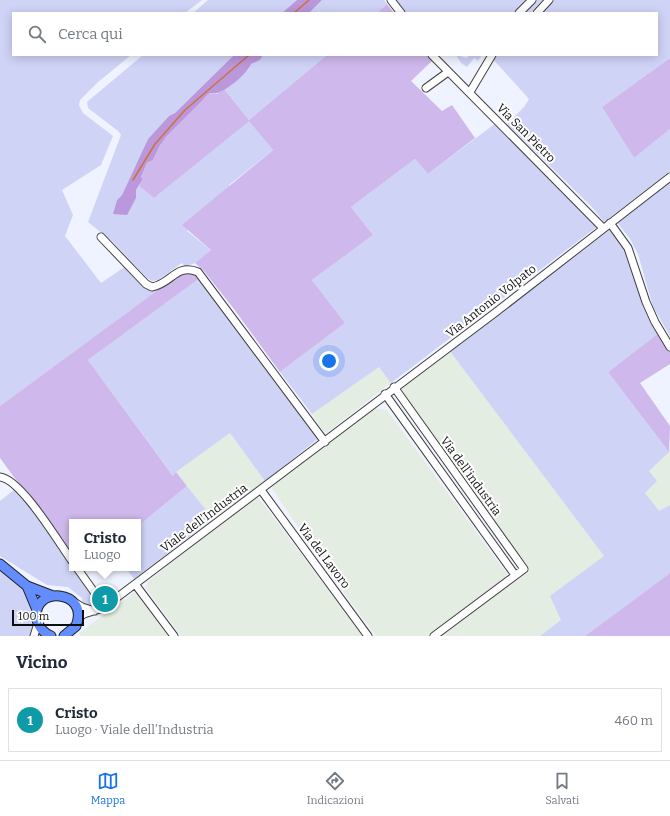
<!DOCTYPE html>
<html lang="it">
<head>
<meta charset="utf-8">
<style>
	:root { --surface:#fff; --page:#f6f6f7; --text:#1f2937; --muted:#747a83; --line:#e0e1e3; --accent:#1a73e8 }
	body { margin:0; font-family:Bitter,serif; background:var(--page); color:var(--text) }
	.scale { position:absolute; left:12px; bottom:10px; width:72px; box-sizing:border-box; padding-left:4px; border:2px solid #0e0e0e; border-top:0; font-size:11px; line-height:14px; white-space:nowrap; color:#0e0e0e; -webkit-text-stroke:3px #fff; paint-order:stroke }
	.you { position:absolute; left:329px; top:361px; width:14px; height:14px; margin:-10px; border:3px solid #fff; border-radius:50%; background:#1a73e8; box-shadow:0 0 0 6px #1a73e833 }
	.badge { display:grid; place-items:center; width:26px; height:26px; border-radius:50%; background:var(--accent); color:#fff; font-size:13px; font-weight:700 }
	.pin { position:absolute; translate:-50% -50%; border:2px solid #fff; box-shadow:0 1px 4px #0006 }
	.popup { position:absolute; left:69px; top:519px; width:72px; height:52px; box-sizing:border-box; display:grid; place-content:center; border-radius:0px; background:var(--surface); filter:drop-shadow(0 1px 3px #0005); font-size:13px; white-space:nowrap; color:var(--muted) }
	.popup b { font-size:15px; color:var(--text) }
	.popup::after { content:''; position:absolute; left:50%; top:100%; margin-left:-8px; border:8px solid transparent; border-top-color:var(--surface) }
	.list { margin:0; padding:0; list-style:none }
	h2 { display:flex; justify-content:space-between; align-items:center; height:52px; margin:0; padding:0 16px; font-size:17px }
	h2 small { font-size:13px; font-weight:400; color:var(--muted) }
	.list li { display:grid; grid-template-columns:26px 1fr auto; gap:12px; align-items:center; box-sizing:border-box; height:64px; margin:0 8px 8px; padding:0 8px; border:1px solid var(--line); border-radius:0px }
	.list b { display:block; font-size:15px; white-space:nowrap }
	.list p { margin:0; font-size:13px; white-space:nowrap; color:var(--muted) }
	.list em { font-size:13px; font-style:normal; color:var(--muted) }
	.icon { flex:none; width:22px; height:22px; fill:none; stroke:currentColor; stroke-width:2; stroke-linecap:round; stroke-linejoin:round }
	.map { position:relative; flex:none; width:670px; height:636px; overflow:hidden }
	.search { position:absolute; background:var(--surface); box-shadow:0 2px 10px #0003; left:12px; right:12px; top:12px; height:44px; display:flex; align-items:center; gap:10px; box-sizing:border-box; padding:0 14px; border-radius:0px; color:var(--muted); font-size:15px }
	.sheet { height:124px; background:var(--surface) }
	nav { display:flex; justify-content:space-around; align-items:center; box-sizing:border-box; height:56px; border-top:1px solid var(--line); background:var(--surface); font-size:11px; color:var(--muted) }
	nav a { display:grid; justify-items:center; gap:2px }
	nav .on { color:var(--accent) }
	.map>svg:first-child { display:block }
	.industrial { fill:#e4ede2 }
	.farmland { fill:#cfd3f6 }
	.green { fill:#cfb8eb }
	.forest { fill:#bb97dc }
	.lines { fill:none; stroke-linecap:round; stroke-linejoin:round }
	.stream { stroke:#d17038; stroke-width:1.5 }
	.minor-casing { stroke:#414141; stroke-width:9 }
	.major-casing { stroke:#1f1f1f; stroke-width:11 }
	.minor { stroke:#fff; stroke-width:7 }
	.major { stroke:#638cfc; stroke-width:9 }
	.labels { text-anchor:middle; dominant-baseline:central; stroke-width:4; stroke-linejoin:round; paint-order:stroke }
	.street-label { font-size:12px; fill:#0e0e0e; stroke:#fff }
</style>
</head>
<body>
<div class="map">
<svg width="670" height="636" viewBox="0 0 670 636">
	<rect width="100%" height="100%" fill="#eff3ff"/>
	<path class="industrial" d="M449 350 604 556 561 620 540 636H442L526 570 402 392 404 384Z
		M379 367 391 383 325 434 312 414Z
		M372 408 387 410 507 574 504 579 431 636H376L325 567 271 487Z
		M230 433 265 481 213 519 176 472Z
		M670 450V505L659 512 645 493 657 481 649 471Z
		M258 497 363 636H181L146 588 147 582 218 526Z
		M135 592 169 636H81L79 633Z"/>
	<path class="farmland" d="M0 0H202L185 13H13V55H131L97 83 80 100 79 105 83 113 113 136 101 165 62 190 73 215 65 236 101 283 126 266 143 284 162 287 0 406Z
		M208 0H297L282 13H193Z
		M322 0H384L387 4 377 13H309Z
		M393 0H543L530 13H403Z
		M552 0H670V58L602 107 634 158 670 129V171L604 222 592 207 507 124 524 107 529 99 493 59 496 55H657V13H540Z
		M143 55H234L175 113 169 116 148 139 122 195 117 200 114 214 135 196 136 190 139 186 154 198 249 120 273 150 229 185 230 187 187 231 211 250 195 263 185 267 182 263 158 280 152 281 147 278 113 242 88 222 121 135 118 131 88 108 87 102Z
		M263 55H327L249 120 224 89 249 69 250 64 260 60Z
		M456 55 466 58 471 55H482L478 61 474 58 467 67 461 63Z
		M496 123 598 226 391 383 379 367 312 414 280 372 345 323 312 280 373 235 351 207 415 159 428 174Z
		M670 182V336L653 307 638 254 630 239 617 222Z
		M611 229 624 244 659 333 608 372 669 452 649 471 657 481 645 493 659 511 670 505V573L585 636H540L561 620 550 596 604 556 449 350Z
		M200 278 319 438 265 481 230 433 176 472 174 477 88 360Z
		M19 486 72 556V568H78L103 601 84 614 82 598 68 587 47 585 0 556V501Z
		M187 486 213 519 134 579 126 568H138V526Z
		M0 569 30 591 32 606 30 621 45 636H0Z"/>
	<path class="green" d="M387 4 394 13H377Z
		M327 55H429L433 60 411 81 442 111 452 105 475 138 428 174 415 159 351 207 373 235 312 280 345 323 280 372 234 309 203 270 195 263 211 250 182 225 273 150 249 121 154 198 139 186 143 179 141 177 147 163 153 160 159 147 166 137 202 101 208 94H217L224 89 249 120Z
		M670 58V129L634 158 602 107Z
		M189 269 200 278 88 360 173 476 176 472 187 486 138 526V522H72V556L0 458V406L185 270Z
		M659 333 670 350V364L640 383 670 426 669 452 608 372Z
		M670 573V636H585Z"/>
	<path class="forest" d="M297 0H322L309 13H282Z
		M234 55H263L260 60 251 64C248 73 226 91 217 93 215 94 211 93 208 94L202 101 166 137 159 147 153 160 147 163 141 177 143 179 136 190V198L127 215 113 214 117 200 122 195 148 139 169 116 175 113Z"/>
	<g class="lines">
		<path class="stream" d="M294 13 309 0
			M133 180 155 144 185 110 249 55"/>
		<g class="minor-casing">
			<path id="minor" d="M391 0 401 13
				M519 13 532 0
				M537 13 549 0
				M432 55 603 228
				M426 88 448 72
				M470 92 492 55
				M610 223 628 248 646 302 655 322 670 347
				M101 237 146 284 152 287C171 284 176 263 198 272L325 442
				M394 387 524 569 434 636
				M385 394 515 575
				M0 477C21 479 59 543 72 561
				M261 490 368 636
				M77 568 97 596 103 608
				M135 584 174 636
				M74 602 82 607 95 611
				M78 618 84 614 103 608 135 584 496 312 670 177
				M34 636 38 623"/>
		</g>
		<g class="major-casing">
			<path id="major" d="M0 564 27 586 53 596
				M27 586 37 610
				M51 636C44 633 39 628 37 620 30 585 91 589 76 626L64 636"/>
		</g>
		<use href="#minor" class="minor"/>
		<use href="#major" class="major"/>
	</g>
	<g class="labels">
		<g class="street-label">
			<text transform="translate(526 133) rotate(45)">Via San Pietro</text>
			<text transform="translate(491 301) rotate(-38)">Via Antonio Volpato</text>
			<text transform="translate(471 476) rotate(54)">Via dell'industria</text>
			<text transform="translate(204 518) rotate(-37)">Viale dell'Industria</text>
			<text transform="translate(324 556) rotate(53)">Via del Lavoro</text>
		</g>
	</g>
</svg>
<div class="scale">100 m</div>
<div class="you"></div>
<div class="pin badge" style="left:105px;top:599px;background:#0f9aa8">1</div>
<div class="popup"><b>Cristo</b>Luogo</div>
<div class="search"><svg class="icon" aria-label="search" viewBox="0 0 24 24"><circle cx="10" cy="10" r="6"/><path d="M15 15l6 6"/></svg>Cerca qui</div>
</div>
<section class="sheet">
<h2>Vicino<small></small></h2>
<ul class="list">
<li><span class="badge" style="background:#0f9aa8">1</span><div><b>Cristo</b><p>Luogo · Viale dell'Industria</p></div><em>460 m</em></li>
</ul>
</section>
<nav>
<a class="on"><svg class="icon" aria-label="map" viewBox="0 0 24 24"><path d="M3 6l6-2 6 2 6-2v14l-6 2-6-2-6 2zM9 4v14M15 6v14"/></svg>Mappa</a>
<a><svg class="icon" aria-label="directions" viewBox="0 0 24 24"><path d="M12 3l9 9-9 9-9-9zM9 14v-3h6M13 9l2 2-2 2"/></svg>Indicazioni</a>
<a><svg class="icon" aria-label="saved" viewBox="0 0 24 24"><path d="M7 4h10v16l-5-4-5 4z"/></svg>Salvati</a>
</nav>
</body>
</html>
